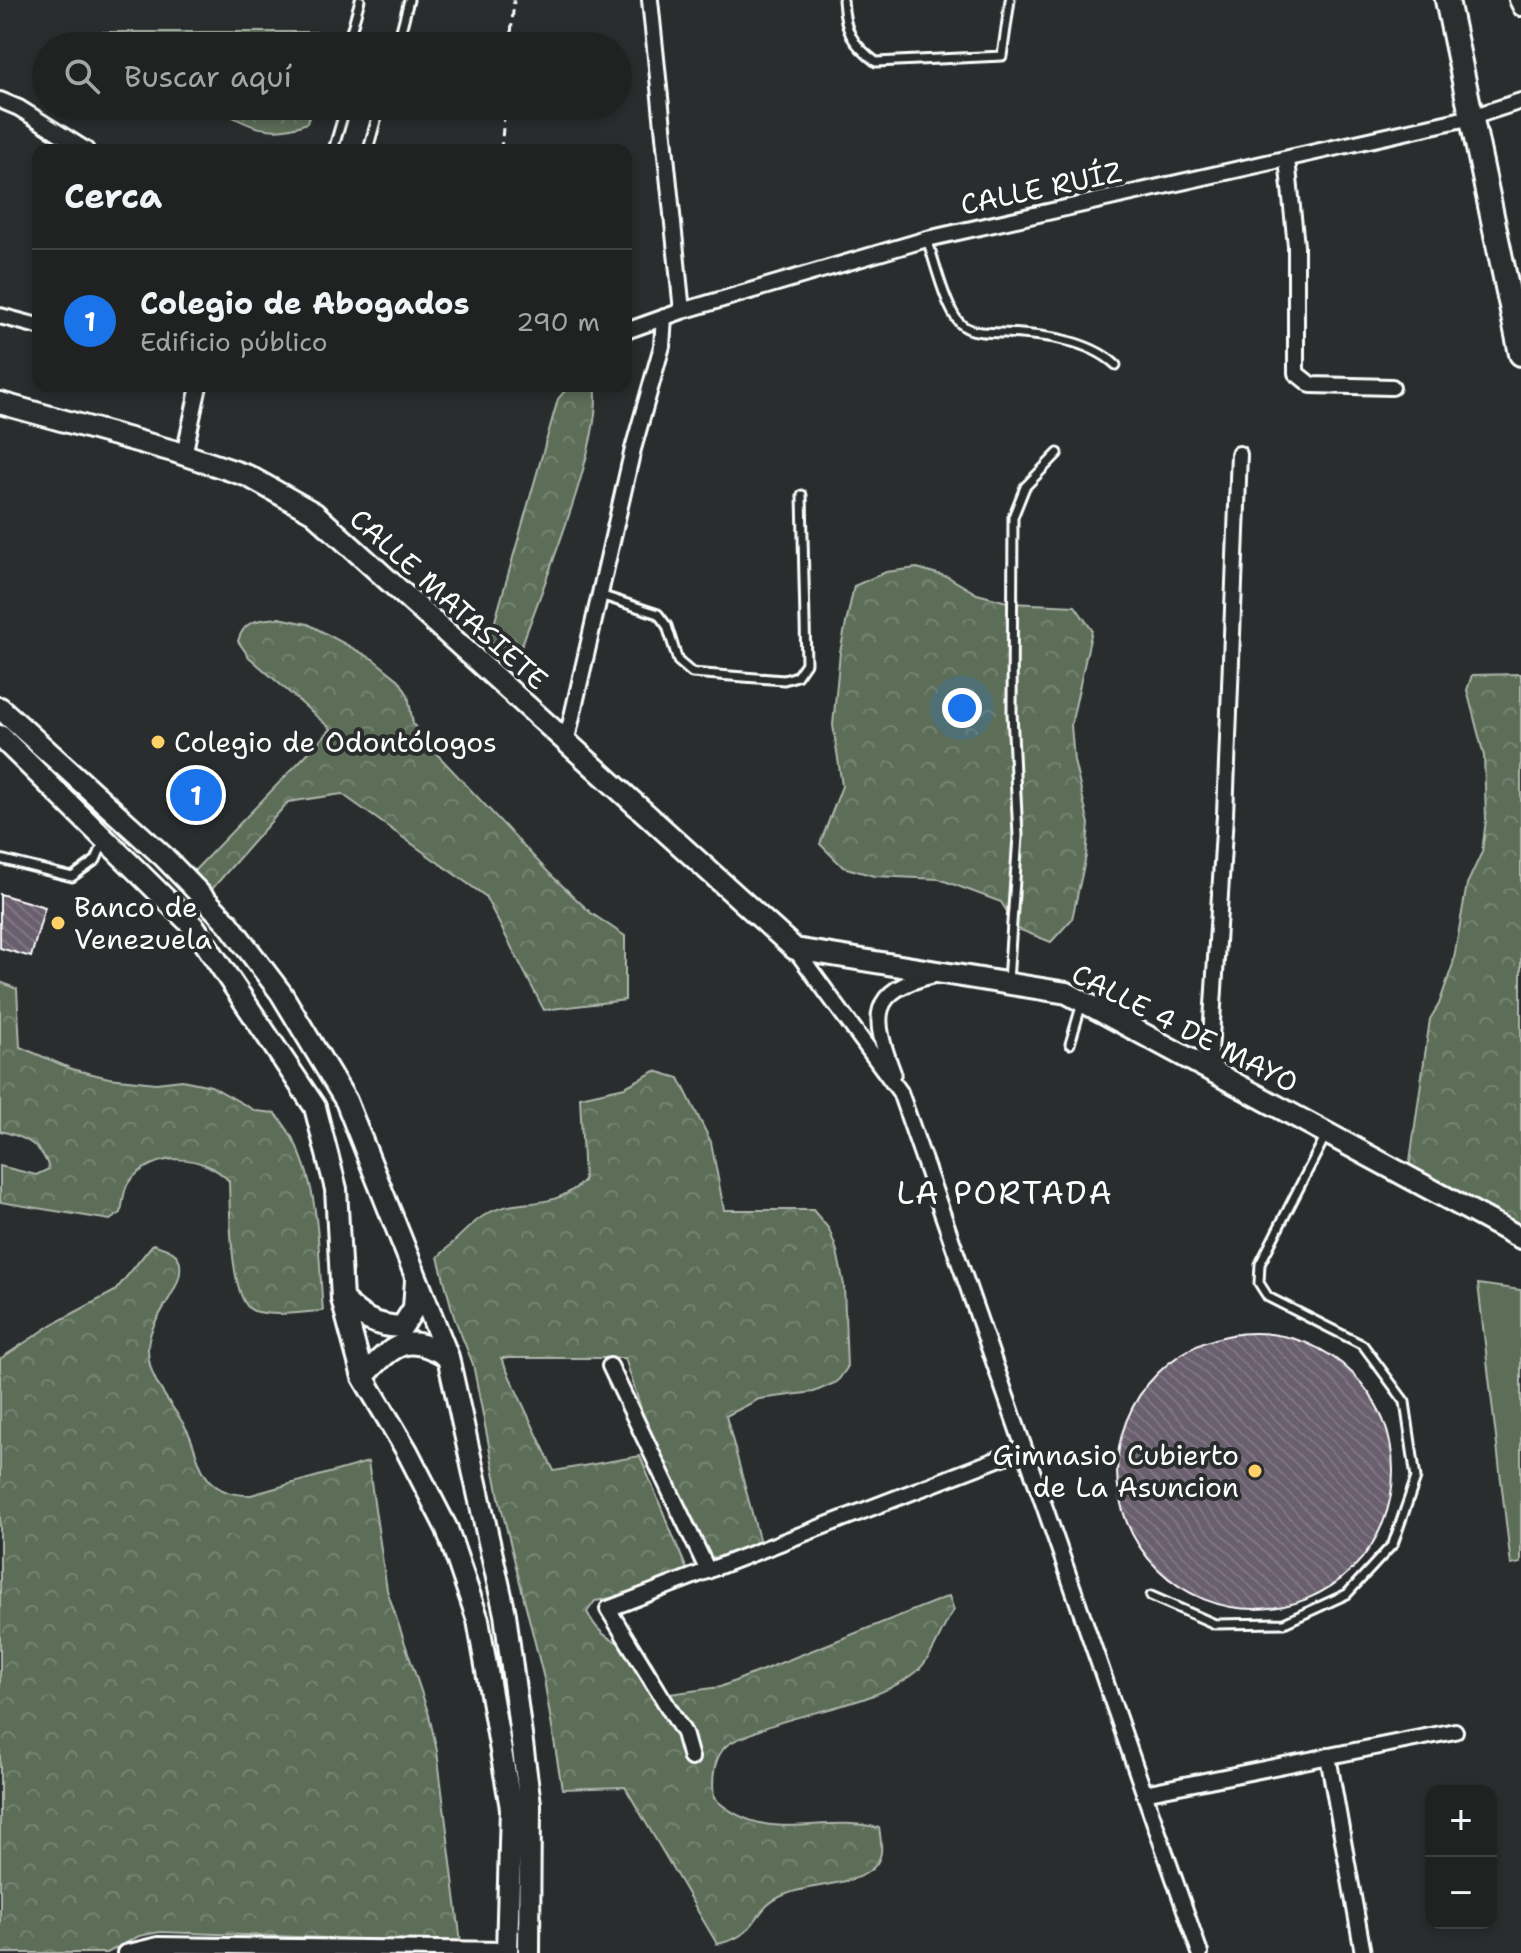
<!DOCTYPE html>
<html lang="es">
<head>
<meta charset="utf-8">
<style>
	:root { --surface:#202222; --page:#2d2f2f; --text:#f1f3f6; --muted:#a2a4a5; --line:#3d3f40; --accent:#1a73e8 }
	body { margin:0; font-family:"Shantell Sans",sans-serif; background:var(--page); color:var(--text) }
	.controls { position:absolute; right:24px; bottom:24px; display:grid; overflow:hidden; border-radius:16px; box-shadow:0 4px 12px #0003 }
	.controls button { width:72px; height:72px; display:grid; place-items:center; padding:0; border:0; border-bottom:2px solid var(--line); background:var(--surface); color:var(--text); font:40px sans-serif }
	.you { position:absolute; left:962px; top:708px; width:28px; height:28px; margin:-20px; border:6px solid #fff; border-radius:50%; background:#1a73e8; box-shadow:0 0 0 12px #1a73e833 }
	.badge { display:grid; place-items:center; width:52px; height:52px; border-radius:50%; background:var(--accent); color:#fff; font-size:26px; font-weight:700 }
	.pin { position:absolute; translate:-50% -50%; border:4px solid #fff; box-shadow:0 2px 8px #0006 }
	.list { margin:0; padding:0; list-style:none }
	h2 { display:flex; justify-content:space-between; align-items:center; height:104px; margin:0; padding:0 32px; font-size:34px }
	h2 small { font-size:26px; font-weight:400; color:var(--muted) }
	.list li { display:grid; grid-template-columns:52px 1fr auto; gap:24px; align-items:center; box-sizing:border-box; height:144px; padding:0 32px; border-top:2px solid var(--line) }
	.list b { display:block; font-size:30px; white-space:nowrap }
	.list p { margin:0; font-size:26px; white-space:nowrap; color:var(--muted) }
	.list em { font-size:26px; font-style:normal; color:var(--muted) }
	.icon { flex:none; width:44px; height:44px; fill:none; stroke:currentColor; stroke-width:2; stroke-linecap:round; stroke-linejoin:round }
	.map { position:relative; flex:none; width:1521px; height:1953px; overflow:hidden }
	.search { position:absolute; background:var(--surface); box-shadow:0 4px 12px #0003; left:32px; top:32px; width:600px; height:88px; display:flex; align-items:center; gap:20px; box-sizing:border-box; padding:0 28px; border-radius:44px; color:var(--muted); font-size:30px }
	.panel { position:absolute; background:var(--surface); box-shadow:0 4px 12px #0003; left:32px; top:144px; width:600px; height:248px; border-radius:16px }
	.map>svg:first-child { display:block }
	.forest { fill:url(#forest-crowns); stroke:#aeb6ac; stroke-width:2 }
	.garden { fill:#5c6e58; stroke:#aeb6ac; stroke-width:2 }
	.building { fill:url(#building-back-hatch); stroke:#fff; stroke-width:2 }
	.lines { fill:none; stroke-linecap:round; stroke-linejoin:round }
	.lane-casing { stroke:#fff; stroke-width:13 }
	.street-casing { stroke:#fff; stroke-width:20 }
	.secondary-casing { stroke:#fff; stroke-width:26 }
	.primary-casing { stroke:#fff; stroke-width:28 }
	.path { stroke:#fff; stroke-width:3; stroke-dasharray:8 6; stroke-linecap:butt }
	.lane { stroke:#2a2d2e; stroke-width:7 }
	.street { stroke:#2a2d2e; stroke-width:14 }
	.secondary { stroke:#2a2d2e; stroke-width:20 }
	.primary { stroke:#2a2d2e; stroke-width:22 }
	.poi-dot { fill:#ffd166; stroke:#2a2d2e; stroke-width:3 }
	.labels { text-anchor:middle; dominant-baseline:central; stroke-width:8; stroke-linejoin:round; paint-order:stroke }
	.street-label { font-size:28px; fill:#fff; stroke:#2a2d2e }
	.poi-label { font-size:28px; fill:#fff; stroke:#2a2d2e; text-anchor:start }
	.quarter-label { font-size:32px; letter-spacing:2px; fill:#fff; stroke:#2a2d2e }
</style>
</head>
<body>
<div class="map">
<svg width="1521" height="1953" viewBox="0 0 1521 1953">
	<defs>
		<pattern id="forest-crowns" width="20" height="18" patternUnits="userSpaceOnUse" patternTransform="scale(2)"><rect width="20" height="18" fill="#5c6e58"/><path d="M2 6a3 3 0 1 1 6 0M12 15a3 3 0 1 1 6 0" fill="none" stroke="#748471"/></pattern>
		<pattern id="building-back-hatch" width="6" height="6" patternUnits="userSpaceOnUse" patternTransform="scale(2)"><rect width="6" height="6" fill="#6a5e6d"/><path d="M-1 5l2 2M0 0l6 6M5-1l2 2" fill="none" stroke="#807683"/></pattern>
	</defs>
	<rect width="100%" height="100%" fill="#2a2d2e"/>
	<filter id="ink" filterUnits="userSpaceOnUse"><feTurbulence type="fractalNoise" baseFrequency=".0125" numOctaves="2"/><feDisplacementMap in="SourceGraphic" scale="16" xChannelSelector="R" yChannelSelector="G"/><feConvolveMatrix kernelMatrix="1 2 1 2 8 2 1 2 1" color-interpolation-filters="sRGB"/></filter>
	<g filter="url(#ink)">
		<path class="forest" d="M103 32H318L314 46H104Z
			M214 106H313L307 123C270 138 246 126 214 106Z
			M569 386H595C605 438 539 596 519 653L489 642 558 399Z
			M917 568 948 577 977 594 1011 603 1075 606 1092 630 1071 725 1074 761 1089 824 1086 856 1072 919 1051 942 1018 929 1001 902 939 879 874 876 843 867 820 844 842 786 833 725 840 652 854 586 886 572Z
			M279 618 308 624 373 659 399 680 408 695 413 724 436 753 549 873 591 913 625 936V1000L544 1010 485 896 342 794 288 802 212 889 193 872 331 729 249 657 238 641C244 619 259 620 279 618Z
			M1521 674V1232L1408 1175 1430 1019 1439 1004 1453 964 1467 884 1482 852 1486 819 1484 756 1467 690 1472 675Z
			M0 982 17 989 20 1047 72 1069 109 1078 156 1083 182 1080 211 1086 256 1111 275 1113C322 1167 317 1243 323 1311 301 1312 276 1317 254 1311 229 1303 230 1206 229 1181 204 1154 154 1150 129 1182 123 1190 123 1203 121 1213L110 1220 0 1202V1166L36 1175 49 1169C43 1145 23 1136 0 1131Z
			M655 1071 679 1078 711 1142 724 1210H813L829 1229 837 1251 844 1285 847 1368 837 1382 814 1392 759 1399 726 1416 760 1543 728 1560 708 1556 650 1437 625 1358H501L554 1471 640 1456 687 1570C657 1580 625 1597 595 1601L587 1612C600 1639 617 1644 645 1650L670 1694 720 1687 949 1596 954 1610C939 1631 934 1660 911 1676 862 1709 800 1710 748 1735 742 1738 731 1741 726 1746 712 1760 712 1781 714 1798 766 1847 819 1813 879 1828 882 1846 885 1861 868 1872 849 1886 808 1884 784 1895 750 1909 761 1936 717 1944L625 1787 562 1789 544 1679 500 1502 473 1364 454 1317 438 1257C453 1244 468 1225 485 1215 517 1195 549 1214 584 1181L580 1097 625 1087Z
			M153 1244C164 1248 179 1251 180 1264 184 1291 148 1317 148 1349 148 1383 174 1404 188 1432 196 1448 198 1469 211 1482 223 1493 235 1495 251 1495L368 1462 387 1590 429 1715 437 1751 461 1943 160 1932 139 1936 107 1953H0V1359L53 1324 115 1291Z"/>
		<path class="garden" d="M1478 1284 1521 1290V1563L1511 1565Z"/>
		<path class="building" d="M0 894 45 907 31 957 0 948Z
			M1117 1471a138 138 0 1 1 276 0a138 138 0 1 1-276 0Z"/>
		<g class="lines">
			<g class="lane-casing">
				<path id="lane" d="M843 0C845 31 851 43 876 62L1002 56 1010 0
					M347 46 360 0
					M397 46 409 0
					M333 150 346 106
					M368 150 380 106
					M927 239C934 259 947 314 962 325 973 334 992 332 1005 333 1042 335 1088 339 1116 365
					M600 595 658 614 667 626 678 661 692 673 784 680 797 676 806 663 802 495
					M0 859 72 877 96 860 104 841
					M1008 981 1018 836 1012 712 1013 517 1025 487 1058 453
					M1070 1044 1082 1003
					M1151 1596 1215 1624 1284 1623 1347 1594 1393 1544 1416 1478 1405 1402 1363 1345 1268 1297 1259 1283 1260 1264 1325 1137"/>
			</g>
			<g class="street-casing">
				<path id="street" d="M650 0 682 311
					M1517 0 1521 8
					M0 100 19 108 86 150
					M1287 159 1296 246V373L1311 385 1392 387
					M0 316 38 326
					M626 331 682 311 927 239 1472 117 1521 101
					M184 455 199 386
					M566 743 633 449 662 346 664 317
					M795 949 900 1092 1200 1953
					M1209 1069 1225 815 1239 454
					M893 1073C872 1017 868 991 934 975
					M610 1366 708 1571
					M1328 1756 1363 1953
					M691 1758 684 1733 608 1609 1024 1449
					M1144 1793 1455 1731
					M125 1953 158 1945 507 1950"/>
			</g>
			<g class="secondary-casing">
				<path id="secondary" d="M0 403 173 451 248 476 314 513 795 949 1067 993 1521 1238
					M0 708 164 857 228 923 281 993 346 1101 448 1357 505 1614 530 1804 529 1953
					M0 736 195 928 315 1107 336 1189 342 1299 363 1377 407 1451 447 1529 478 1620 511 1808 507 1953
					M342 1299C362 1318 374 1326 402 1327L414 1308 416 1280
					M363 1377C393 1345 407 1331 448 1357"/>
			</g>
			<g class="primary-casing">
				<path id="primary" d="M1447 0 1521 354"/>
			</g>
			<path class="path" d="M510 46 514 0
				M501 150 505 106"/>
			<use href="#lane" class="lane"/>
			<use href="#street" class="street"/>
			<use href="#secondary" class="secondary"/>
			<use href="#primary" class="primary"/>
		</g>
	</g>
	<g class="poi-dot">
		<circle cx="158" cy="742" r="8"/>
		<circle cx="58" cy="923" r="8"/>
		<circle cx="1255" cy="1471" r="8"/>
	</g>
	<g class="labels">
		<g class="street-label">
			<text transform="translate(1041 188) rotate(-12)">CALLE RUÍZ</text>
			<text transform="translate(449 599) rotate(42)">CALLE MATASIETE</text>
			<text transform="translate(1185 1028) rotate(27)">CALLE 4 DE MAYO</text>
		</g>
		<g class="poi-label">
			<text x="174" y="742">Colegio de Odontólogos</text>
			<text x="74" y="907">Banco de<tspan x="74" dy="32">Venezuela</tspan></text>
			<text x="1239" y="1455" text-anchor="end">Gimnasio Cubierto<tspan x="1239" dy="32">de La Asuncion</tspan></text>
		</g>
		<g class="quarter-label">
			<text x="1005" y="1192">LA PORTADA</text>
		</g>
	</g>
</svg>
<div class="controls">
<button>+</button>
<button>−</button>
</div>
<div class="you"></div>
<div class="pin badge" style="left:196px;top:795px">1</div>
<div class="search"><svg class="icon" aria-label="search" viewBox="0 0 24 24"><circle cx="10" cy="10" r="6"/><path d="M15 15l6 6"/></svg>Buscar aquí</div>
<section class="panel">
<h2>Cerca<small></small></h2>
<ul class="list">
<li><span class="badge">1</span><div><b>Colegio de Abogados</b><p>Edificio público</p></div><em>290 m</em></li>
</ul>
</section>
</div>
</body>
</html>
